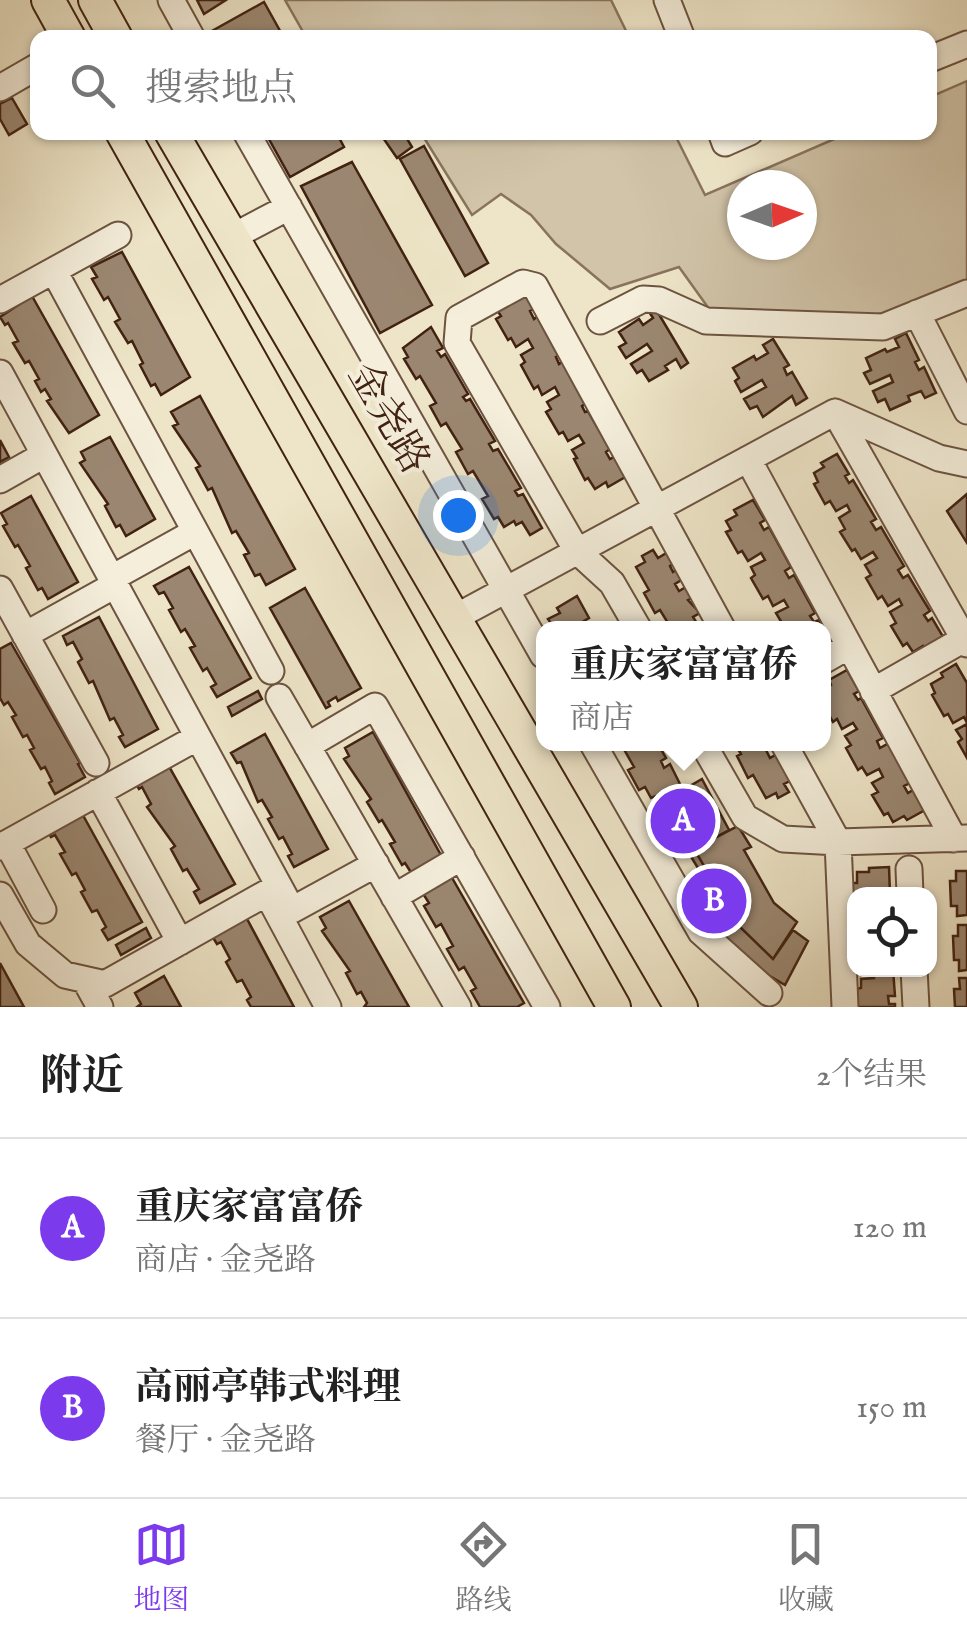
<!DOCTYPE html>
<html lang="zh">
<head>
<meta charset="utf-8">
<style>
	:root { --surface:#fff; --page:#f2f2f2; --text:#222; --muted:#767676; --line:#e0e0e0; --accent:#7c3aed }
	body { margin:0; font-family:"IM FELL English","Noto Serif SC",serif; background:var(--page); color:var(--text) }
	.controls { position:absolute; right:30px; bottom:30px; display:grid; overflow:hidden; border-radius:20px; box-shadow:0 2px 8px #0004 }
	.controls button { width:90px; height:90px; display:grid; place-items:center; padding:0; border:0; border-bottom:2px solid var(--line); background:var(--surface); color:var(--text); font:50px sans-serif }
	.compass { position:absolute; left:727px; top:170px; width:90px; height:90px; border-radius:50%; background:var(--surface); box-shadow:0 2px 8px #0004; rotate:88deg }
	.you { position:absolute; left:458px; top:515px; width:35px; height:35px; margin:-25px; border:8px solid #fff; border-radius:50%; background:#1a73e8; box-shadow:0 0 0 15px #1a73e833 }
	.badge { display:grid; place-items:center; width:65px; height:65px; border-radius:50%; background:var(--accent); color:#fff; font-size:32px; font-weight:700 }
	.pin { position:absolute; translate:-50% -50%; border:5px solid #fff; box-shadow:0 2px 10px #0006 }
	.popup { position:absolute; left:536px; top:621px; width:295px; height:130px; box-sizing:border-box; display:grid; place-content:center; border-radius:20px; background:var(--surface); filter:drop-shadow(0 2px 8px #0005); font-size:32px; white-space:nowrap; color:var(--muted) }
	.popup b { font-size:38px; color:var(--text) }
	.popup::after { content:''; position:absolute; left:50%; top:100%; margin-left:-20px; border:20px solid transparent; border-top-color:var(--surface) }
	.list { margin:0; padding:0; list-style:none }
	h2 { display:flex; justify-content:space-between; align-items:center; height:130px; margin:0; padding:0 40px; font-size:42px }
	h2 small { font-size:32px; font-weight:400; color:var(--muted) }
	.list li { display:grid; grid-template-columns:65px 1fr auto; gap:30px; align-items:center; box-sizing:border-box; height:180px; padding:0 40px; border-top:2px solid var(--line) }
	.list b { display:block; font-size:38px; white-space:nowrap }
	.list p { margin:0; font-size:32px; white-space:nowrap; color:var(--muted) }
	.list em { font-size:32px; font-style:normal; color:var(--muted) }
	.icon { flex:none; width:55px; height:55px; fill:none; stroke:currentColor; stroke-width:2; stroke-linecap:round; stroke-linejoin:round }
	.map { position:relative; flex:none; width:967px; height:1007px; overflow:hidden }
	.search { position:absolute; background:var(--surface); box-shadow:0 2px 8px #0004; left:30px; right:30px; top:30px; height:110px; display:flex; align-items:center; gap:25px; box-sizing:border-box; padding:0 35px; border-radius:20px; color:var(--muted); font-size:38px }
	.sheet { height:490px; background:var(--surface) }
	nav { display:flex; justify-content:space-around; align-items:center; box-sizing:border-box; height:140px; border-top:2px solid var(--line); background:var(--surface); font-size:28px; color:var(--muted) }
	nav a { display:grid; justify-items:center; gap:5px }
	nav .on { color:var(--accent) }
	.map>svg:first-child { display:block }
	.green { fill:#d1c4a9; stroke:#89735e; stroke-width:2.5; fill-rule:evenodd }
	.building { fill:#9b8771; stroke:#412212; stroke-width:2.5 }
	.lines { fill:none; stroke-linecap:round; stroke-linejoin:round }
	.minor-casing { stroke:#6c5340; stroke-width:29 }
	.major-casing { stroke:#412212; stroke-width:36 }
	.minor { stroke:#f4eedb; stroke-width:25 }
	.major { stroke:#eee5c8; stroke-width:32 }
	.labels { text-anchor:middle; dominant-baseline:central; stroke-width:8; stroke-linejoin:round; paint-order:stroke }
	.street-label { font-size:40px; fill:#412212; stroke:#f4eedb }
</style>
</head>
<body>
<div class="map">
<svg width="967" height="1007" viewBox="0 0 967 1007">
	<rect width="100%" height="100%" fill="#eee5c8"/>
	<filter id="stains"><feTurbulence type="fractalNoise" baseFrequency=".002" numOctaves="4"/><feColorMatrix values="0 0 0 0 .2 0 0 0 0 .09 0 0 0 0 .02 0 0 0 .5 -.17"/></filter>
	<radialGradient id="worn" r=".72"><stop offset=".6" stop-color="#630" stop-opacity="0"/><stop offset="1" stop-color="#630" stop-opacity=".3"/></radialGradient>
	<path class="green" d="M285 0H611L629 37H306Z
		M967 81V287L915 308 860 317 712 313 679 267 610 289 556 244 531 215 501 194 472 215 421 133H674L705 195 848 133 930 132V97ZM742 185H802V245H742Z"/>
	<path class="building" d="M197 0H226L204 14Z
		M264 2 284 38H212L210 32Z
		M12 98 27 124 9 135 0 119V104Z
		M265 132H336L344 147 290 177Z
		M379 132H403L412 147 397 158Z
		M424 146 488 263 465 276 400 159Z
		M352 162 432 305 380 333 301 186Z
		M122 252 190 377 161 395 155 384 151 386 140 365 143 363 132 341 128 343 115 322 120 319 108 297 104 300 92 279 97 277 91 267Z
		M522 288 534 309 530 311 534 319 538 316 560 355 556 357 559 364 563 361 586 403 582 406 585 412 588 411 610 449 606 452 610 459 616 456 627 476 608 487 606 482 595 489 588 478 585 480 574 459 577 458 572 450 584 443 579 435 568 441 563 432 559 434 546 412 551 409 547 402 559 395 555 387 542 395 538 386 534 389 521 365 525 362 521 355 533 348 528 339 516 347 511 338 508 340 496 319 501 316 495 307Z
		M32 296 99 415 69 433 47 401 51 399 45 389 41 392 35 381 39 379 29 361 25 363 13 343 18 341 8 323 5 325 0 317Z
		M654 306 688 363 681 368 676 359 665 366 668 370 649 381 642 370 637 373 631 364 652 351 647 344 626 358 619 347 626 343 619 332 639 319 643 325 653 318 648 310Z
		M431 327 443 348 437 351 441 357 445 354 468 394 463 397 466 401 470 399 495 441 489 444 493 451 498 449 521 488 515 491 518 496 523 494 542 528 530 535 522 522 516 525 514 521 504 527 498 517 494 519 482 499 488 496 473 471 468 474 456 452 462 449 446 423 441 426 430 406 436 403 420 376 416 379 404 359 408 357 403 348Z
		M906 333 919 360 915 362 919 370 924 367 936 393 925 398 921 391 908 396 910 401 890 410 885 399 878 402 873 391 893 382 890 375 870 384 864 373 871 370 866 358 885 349 887 352 899 347 895 339Z
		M773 339 789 365 784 368 787 375 792 372 807 398 796 405 792 396 763 417 757 406 750 409 744 399 766 387 762 380 741 392 735 381 739 378 733 368 754 356 756 360 768 353 763 345Z
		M200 396 295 569 266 585 260 574 255 576 244 555 249 553 236 531 232 533 212 488 208 490 196 468 200 466 173 426 178 424 171 412Z
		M110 437 155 519 126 536 120 525 116 527 105 506 108 504 80 463 85 460 81 452Z
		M0 440 9 457 0 462Z
		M837 454 849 474 845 476 849 483 853 480 876 519 871 522 876 530 881 527 904 566 898 570 903 578 908 575 930 611 924 615 928 621 932 618 945 640 927 651 923 646 913 652 907 643 903 646 891 626 896 623 890 612 902 605 899 599 888 606 882 596 878 599 866 578 871 575 865 565 877 558 873 552 861 559 855 549 852 551 840 532 845 529 839 518 850 511 847 505 836 511 830 501 825 504 814 484 818 482 814 473 824 467 821 463Z
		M967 494V543L947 511Z
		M31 496 78 582 48 599 42 588 38 590 26 568 30 566 18 545 15 547 3 526 7 524 1 513Z
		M753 500 765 520 760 523 764 530 769 527 791 567 785 571 789 578 794 575 815 613 810 616 814 622 819 620 830 641 823 645V628H781L779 625 782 623 776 613 788 607 784 600 773 606 768 596 763 599 751 578 755 575 751 567 765 560 761 553 748 561 742 551 738 553 726 532 731 530 726 521 737 515 734 510Z
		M653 550 658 558 668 552 674 563 670 566 673 572 678 569 683 579 675 584 679 591 686 587 692 598 688 600 700 613 693 617 698 625 705 621 709 628H664L663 626 668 623 660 610 655 613 644 593 649 590 636 567 645 562 642 556Z
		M189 567 251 678 217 697 211 687 216 684 207 668 203 671 190 648 195 646 185 629 181 632 169 610 173 608 164 592 159 594 154 586Z
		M305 588 361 688 338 701 336 697 328 702 330 706 326 708 270 608Z
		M577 596 589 618 584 621 587 627 592 624 594 628H554L548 619 560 613 557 608Z
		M99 617 158 729 125 747 119 737 123 735 114 718 110 720 93 681 89 683 78 662 82 659 73 642 67 645 63 636Z
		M11 643 80 763 78 764 85 777 55 794 49 783 52 781 45 767 41 769 30 750 34 748 27 735 23 737 12 717 16 715 8 702 4 705 0 698V649Z
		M956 664 967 683V723L964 717 953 723 948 714 944 716 932 695 935 693 931 684 943 677 941 673Z
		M847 670 859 691 854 694 858 700 861 698 883 738 877 741 880 748 889 743 910 783 904 786 908 793 913 790 925 810 907 820 904 816 893 822 888 813 884 815 872 795 878 792 872 783 883 777 879 769 867 775 862 767 858 770 846 748 851 745 845 736 857 729 853 723 842 729 837 719 833 722 823 704V690L831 685 829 680Z
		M258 691 262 699 232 716 228 707Z
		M967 724V758L958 742 962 739 956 730Z
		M373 732 442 857 412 874 405 863 402 865 390 844 395 842 382 820 379 822 367 802 371 799 344 759 349 756 345 748Z
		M265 734 328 849 294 867 288 856 292 854 283 837 279 839 268 819 272 817 262 800 258 802 241 762 237 763 231 753Z
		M621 744H658L666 758 661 761 664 768 670 764 681 786 651 798 645 787 639 790 628 770 634 767Z
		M735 744H772L773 746 766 750 770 758 777 754 792 780 784 784 789 792 778 798 776 793 766 798 753 775 748 778 737 756 741 754Z
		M166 761 235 884 200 903 194 892 199 889 187 869 183 871 171 849 175 846 147 807 151 804 142 787 139 789 133 779Z
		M702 779 729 830 694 849 740 927 773 959 793 930 808 941 785 985 751 965 720 932 691 879 701 873 659 804Z
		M79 808 142 922 108 940 102 930 106 927 97 910 92 912 81 892 85 890 76 873 72 875 60 854 65 852 55 835 51 837 45 826Z
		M738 826 751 847 744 850 774 903 797 922 773 959 740 927 694 849Z
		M889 867 890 894H854L853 908 852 883H857V872H869V868Z
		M956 871H967V915L957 916V906H951L950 881H956Z
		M451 876 524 1003 517 1007H480L471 991 476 988 464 967 459 970 447 949 453 946 441 924 436 927 424 906 429 903 422 892Z
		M349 901 409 1007H364L367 1003 361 992 357 994 346 973 350 971 322 931 326 928 320 917Z
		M246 917 294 1007H251L247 1000 251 997 242 980 237 982 226 962 230 959 221 942 217 944 212 936Z
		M958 925H967V970L959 971V960H954L953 936H958Z
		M146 928 151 938 121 955 116 945Z
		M0 963 24 1007H0Z
		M860 969H893L895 996H888L889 1004H895V1007H856V989L861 988V979L874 978V970Z
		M164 976 181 1007H137L141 1004 135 993Z
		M959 978H967V1007H955L954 989H960Z"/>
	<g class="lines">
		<g class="minor-casing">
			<path id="minor" d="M171 0 192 38
				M667 0 682 38
				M930 59 967 44
				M0 88 38 66
				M246 132 543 655
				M721 132 725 143 750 132
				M232 237 289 207
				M54 271 271 671
				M0 300 118 235
				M917 313 967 411
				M600 321 643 299 659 300 706 321 883 327 967 293
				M0 373 292 910 376 864
				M835 412 967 644
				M748 459 954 839
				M0 480 44 455
				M112 578 195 532
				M0 589 96 763
				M454 618 835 412 939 458 967 464
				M638 628 612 583 577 551 457 343 459 318 523 283 535 286 722 628
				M25 635 115 585
				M823 661 849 646
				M873 691 964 639
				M279 697 458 1007
				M593 744 701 932 769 993
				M703 744 745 817 783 839 838 842 967 838
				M784 744 838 842 845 1007
				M307 746 375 706 547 1007
				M98 792 180 942
				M7 843 43 910
				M0 847 198 737
				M909 869 910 894
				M0 895 28 944 65 975 105 984 279 886
				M269 897 328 1007
				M394 897 462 857
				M914 969 916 1007
				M85 980 100 1007"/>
		</g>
		<g class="major-casing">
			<path id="major" d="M48 0 69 38
				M95 0 116 38
				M122 132 614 1007
				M171 132 681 1007"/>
		</g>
		<use href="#minor" class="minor"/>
		<use href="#major" class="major"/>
	</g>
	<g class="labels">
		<g class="street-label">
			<text transform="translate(387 419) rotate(60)">金尧路</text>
		</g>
	</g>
	<rect width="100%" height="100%" filter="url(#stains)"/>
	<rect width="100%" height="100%" fill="url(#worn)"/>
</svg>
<div class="controls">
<button><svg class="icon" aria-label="locate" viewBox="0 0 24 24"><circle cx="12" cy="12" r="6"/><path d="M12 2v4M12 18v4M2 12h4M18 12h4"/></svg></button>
</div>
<svg class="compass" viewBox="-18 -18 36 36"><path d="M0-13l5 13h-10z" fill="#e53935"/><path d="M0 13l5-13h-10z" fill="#767676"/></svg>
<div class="you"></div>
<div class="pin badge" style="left:683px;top:821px">A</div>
<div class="popup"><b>重庆家富富侨</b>商店</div>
<div class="pin badge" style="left:714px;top:901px">B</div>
<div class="search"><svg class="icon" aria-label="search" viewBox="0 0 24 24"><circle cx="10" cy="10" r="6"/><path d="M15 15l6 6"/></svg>搜索地点</div>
</div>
<section class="sheet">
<h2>附近<small>2个结果</small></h2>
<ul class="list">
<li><span class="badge">A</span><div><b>重庆家富富侨</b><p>商店 · 金尧路</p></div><em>120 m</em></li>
<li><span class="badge">B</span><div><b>高丽亭韩式料理</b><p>餐厅 · 金尧路</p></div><em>150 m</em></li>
</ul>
</section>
<nav>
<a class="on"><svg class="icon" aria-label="map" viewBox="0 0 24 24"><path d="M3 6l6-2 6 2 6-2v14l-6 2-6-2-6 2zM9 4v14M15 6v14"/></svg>地图</a>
<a><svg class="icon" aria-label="directions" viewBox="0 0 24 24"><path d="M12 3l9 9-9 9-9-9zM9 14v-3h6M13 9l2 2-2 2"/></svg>路线</a>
<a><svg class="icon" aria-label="saved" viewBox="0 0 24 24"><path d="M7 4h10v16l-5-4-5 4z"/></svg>收藏</a>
</nav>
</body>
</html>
